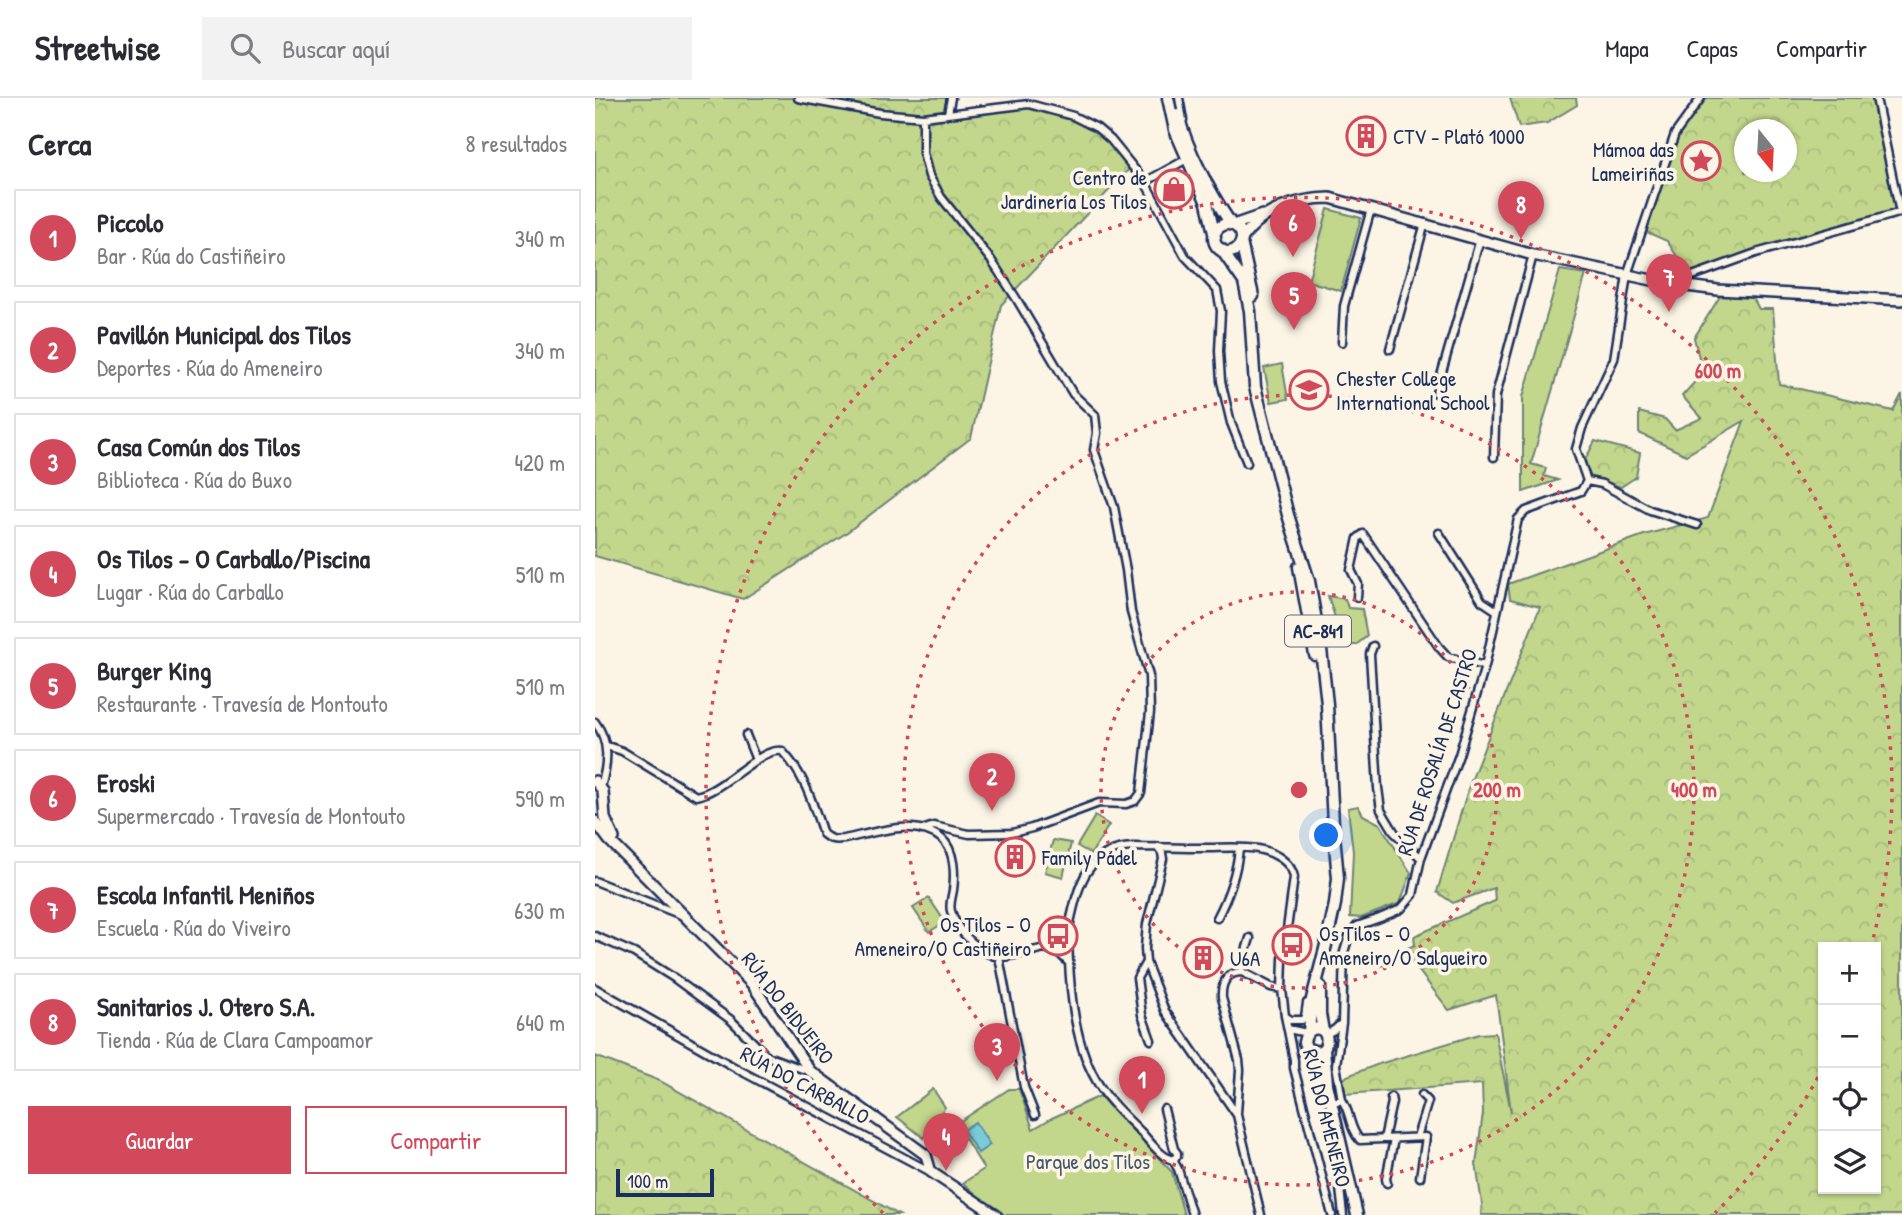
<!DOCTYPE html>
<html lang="es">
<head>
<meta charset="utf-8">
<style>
	:root { --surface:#fff; --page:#f2f2f3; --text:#2b2b33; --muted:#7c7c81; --line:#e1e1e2; --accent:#d1495b }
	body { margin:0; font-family:"Patrick Hand",sans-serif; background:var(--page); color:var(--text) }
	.controls { position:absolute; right:21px; bottom:21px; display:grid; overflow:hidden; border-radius:0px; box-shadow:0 2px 5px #0004 }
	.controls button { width:63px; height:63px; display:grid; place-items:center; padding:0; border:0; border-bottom:2px solid var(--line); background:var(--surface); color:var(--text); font:35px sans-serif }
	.compass { position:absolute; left:1139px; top:21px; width:63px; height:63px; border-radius:50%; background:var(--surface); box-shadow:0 2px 5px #0004; rotate:162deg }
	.scale { position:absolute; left:21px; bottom:18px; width:98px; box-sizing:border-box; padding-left:7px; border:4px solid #1b2f5e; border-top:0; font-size:19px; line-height:24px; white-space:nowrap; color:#1b2f5e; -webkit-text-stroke:5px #fcf5e5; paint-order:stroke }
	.you { position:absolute; left:732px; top:738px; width:24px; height:24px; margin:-18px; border:5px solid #fff; border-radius:50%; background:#1a73e8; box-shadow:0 0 0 10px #1a73e833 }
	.badge { display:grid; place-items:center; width:46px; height:46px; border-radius:50%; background:var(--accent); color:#fff; font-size:23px; font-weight:700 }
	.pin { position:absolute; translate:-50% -58px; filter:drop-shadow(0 2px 4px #0008) }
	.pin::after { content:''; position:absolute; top:37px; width:24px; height:21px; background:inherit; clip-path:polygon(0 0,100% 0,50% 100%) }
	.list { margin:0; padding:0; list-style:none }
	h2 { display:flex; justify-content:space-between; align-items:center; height:91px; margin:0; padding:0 28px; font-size:30px }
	h2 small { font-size:23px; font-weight:400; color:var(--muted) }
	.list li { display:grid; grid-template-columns:46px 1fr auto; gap:21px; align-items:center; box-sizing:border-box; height:98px; margin:0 14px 14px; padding:0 14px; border:2px solid var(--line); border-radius:0px }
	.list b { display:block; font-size:26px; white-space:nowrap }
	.list p { margin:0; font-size:23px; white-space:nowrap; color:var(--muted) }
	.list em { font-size:23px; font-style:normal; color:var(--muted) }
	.actions { display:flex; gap:14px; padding:21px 28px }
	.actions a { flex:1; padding:16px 0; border:2px solid var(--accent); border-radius:0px; text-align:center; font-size:24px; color:var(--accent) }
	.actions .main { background:var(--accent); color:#fff }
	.icon { flex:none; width:38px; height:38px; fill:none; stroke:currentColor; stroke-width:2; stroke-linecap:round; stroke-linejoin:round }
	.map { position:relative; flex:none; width:1307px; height:1117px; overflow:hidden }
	header { display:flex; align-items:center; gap:42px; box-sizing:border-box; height:98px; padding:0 35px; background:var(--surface); border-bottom:2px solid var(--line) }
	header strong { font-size:33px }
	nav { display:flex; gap:38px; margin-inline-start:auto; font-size:24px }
	.search { width:490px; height:63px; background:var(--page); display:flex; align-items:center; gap:18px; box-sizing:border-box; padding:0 24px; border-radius:0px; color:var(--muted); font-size:26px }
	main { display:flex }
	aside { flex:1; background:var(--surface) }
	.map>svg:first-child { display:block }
	.green { fill:#c2d78c; stroke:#6e8375; stroke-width:2 }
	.forest { fill:url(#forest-crowns); stroke:#6e8375; stroke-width:2; fill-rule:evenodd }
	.water { fill:#7ccbd9; stroke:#558da8; stroke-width:2 }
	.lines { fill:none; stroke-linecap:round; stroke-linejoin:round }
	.street-casing { stroke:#1b2f5e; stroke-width:11 }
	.secondary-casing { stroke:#1b2f5e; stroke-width:14 }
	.primary-casing { stroke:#1b2f5e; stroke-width:15 }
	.street { stroke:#fcf5e5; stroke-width:6 }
	.secondary { stroke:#fcf5e5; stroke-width:9 }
	.primary { stroke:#fcf5e5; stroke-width:10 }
	.ring { fill:none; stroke:#d1495b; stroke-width:3.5; stroke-dasharray:3.5 7 }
	.labels { text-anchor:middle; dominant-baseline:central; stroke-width:7; stroke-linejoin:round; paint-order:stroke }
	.shield { fill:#fcf5e5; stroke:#5e6a86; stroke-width:2 }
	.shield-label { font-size:19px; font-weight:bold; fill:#1b2f5e }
	.poi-label { font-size:21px; fill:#1b2f5e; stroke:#fcf5e5; text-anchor:start }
	.street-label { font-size:21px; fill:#1b2f5e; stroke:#fcf5e5 }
	.park-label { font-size:21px; fill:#45596a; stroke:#fcf5e5 }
	.centre { fill:#d1495b; stroke:#fcf5e5; stroke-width:3.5 }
	.ring-label { font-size:21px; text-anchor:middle; font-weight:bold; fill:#d1495b; stroke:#fcf5e5; stroke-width:7; stroke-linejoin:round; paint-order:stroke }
</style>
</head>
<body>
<header>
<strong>Streetwise</strong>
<div class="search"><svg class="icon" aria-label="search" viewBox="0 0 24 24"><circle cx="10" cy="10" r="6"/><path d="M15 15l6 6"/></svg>Buscar aquí</div>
<nav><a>Mapa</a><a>Capas</a><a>Compartir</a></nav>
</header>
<main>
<aside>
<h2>Cerca<small>8 resultados</small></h2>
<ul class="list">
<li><span class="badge">1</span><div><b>Piccolo</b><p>Bar · Rúa do Castiñeiro</p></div><em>340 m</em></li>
<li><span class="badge">2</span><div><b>Pavillón Municipal dos Tilos</b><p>Deportes · Rúa do Ameneiro</p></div><em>340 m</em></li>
<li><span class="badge">3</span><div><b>Casa Común dos Tilos</b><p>Biblioteca · Rúa do Buxo</p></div><em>420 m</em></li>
<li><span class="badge">4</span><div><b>Os Tilos - O Carballo/Piscina</b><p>Lugar · Rúa do Carballo</p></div><em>510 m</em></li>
<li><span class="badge">5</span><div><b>Burger King</b><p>Restaurante · Travesía de Montouto</p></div><em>510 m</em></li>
<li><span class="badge">6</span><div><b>Eroski</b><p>Supermercado · Travesía de Montouto</p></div><em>590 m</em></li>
<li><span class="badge">7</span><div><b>Escola Infantil Meniños</b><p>Escuela · Rúa do Viveiro</p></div><em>630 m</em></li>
<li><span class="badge">8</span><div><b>Sanitarios J. Otero S.A.</b><p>Tienda · Rúa de Clara Campoamor</p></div><em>640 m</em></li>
</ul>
<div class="actions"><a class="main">Guardar</a><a>Compartir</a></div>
</aside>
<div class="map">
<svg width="1307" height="1117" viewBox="0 0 1307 1117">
	<defs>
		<pattern id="forest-crowns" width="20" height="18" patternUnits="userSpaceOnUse" patternTransform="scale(1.75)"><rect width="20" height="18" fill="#c2d78c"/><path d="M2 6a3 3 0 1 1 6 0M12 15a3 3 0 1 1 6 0" fill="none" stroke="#a6b97b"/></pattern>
	</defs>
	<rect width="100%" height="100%" fill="#fcf5e5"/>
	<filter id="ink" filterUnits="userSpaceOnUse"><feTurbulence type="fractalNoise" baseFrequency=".0143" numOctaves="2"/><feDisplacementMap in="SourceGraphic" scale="14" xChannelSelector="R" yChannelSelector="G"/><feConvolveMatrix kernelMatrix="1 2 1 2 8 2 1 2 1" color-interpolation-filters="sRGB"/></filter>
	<g filter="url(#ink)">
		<path class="green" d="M733 111 766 120 746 193 713 183Z
			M965 172 991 176 936 366 951 370 949 378 963 382 928 394V299Z
			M687 266 693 301 676 304 669 270Z
			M733 498 750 501 753 510 767 511 772 538 761 547H749Z
			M763 708 768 717 785 726 816 775 805 805 766 820 755 819 758 754 753 710Z
			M500 718 514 727 496 756 482 748Z
			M458 742 476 745 468 779 450 774Z
			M334 800 350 824 334 834 318 810Z
			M338 991 350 1009 329 1040 302 1019Z
			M414 991H424L438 1031 457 1020 505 998 577 1074 589 1117H410L391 1105 368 1085 389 1071 361 1026Z"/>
		<path class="forest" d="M0 0H353L350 12 354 18 435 8 478 22 502 33 511 40 537 68 406 207 376 340 251 435 148 501 0 458Z
			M915 0H981L982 7 952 25 924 29Z
			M1106 0H1281L1305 115 1095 178 1072 143 1047 132 1080 36ZM1150 32H1192V74H1150Z
			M1127 195 1158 200 1164 211H1178L1184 286 1298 313 1307 296V1117H886L887 1106 881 1066 888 1015 887 986 750 996 748 982 752 978 784 966 884 936 900 935 916 1014 901 897 854 912 813 859 785 868 781 863 820 847 819 838 900 803 899 790 858 805 842 794 874 688 945 509 915 501 913 486 1049 437 1113 420 1149 323 1091 357 1044 335V314L1070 321 1080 332 1107 320 1087 298 1108 275 1099 240ZM1228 849H1281V1091H1228Z
			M1000 343 1045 355 1041 379 1026 389 994 378 990 362Z
			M0 958 65 983 304 1117H0Z"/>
		<path class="water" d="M380 1024 395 1047 383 1055 368 1032Z"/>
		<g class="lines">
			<g class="street-casing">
				<path id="street" d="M203 0 285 15 328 19 434 6 478 18 502 30 516 42 550 84 590 158 622 192 626 213 624 253 626 283 636 325 652 365
					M584 0 588 22
					M1281 0 1305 115
					M353 15 356 0
					M550 84 592 61
					M1078 185 1161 155 1307 114
					M747 244 749 208 776 111
					M795 251 830 125
					M841 295 885 141
					M899 359 901 297 938 157
					M992 383 1007 386 1055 412 1102 427
					M844 435 887 503 902 513
					M762 499 763 486 756 472 763 440 768 436 844 549 853 559 890 568
					M778 548 775 556 783 690 786 712 800 735 826 760
					M0 624C15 644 13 665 6 689
					M151 637 161 662
					M12 648 27 653 101 698C129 693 165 649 187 653 210 677 218 706 228 736 235 742 240 742 249 741 280 735 320 719 347 741 360 752 360 777 358 792 357 799 354 806 356 813 361 832 385 857 405 859 415 859 427 855 437 853 452 850 464 846 473 834 482 794 488 751 538 749 561 749 585 750 608 750 626 750 645 748 663 751 678 754 696 763 699 779L688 861 687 891 690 918 699 962V970L737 1117
					M327 732 339 728 374 736 417 735 437 730 504 705 531 706 540 703 546 695 555 614 554 578 536 514 531 472 519 409 499 352 502 335 500 317 478 296 421 200 396 162 346 99 334 78 328 55V19
					M563 749 567 755 568 761 552 826 550 850 551 864 570 913 642 1017 666 1117
					M0 783 86 817
					M622 820C633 799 642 773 644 750
					M473 836C474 882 477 941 501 982 512 1002 530 1018 546 1034 555 1044 566 1059 578 1062L583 1071 597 1117
					M0 838 39 855 79 880 136 922 172 958 213 973
					M655 840 646 869 647 874 676 889 687 891
					M450 850 465 856 474 865
					M404 859 429 989 440 1017
					M551 864 542 880 547 917 556 942
					M0 890 146 973 336 1074
					M690 918 696 922H707L710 919 712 905
					M693 931 712 935
					M731 936 739 932 747 925
					M747 1002 741 967 747 925 749 854 754 838 762 828 785 820 806 811 818 797 826 760 864 657 890 568 923 421 931 413 986 393 992 383 981 351 987 330 1019 261 1032 177 1080 36 1106 0
					M736 1004 747 1002C756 1015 754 1031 765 1042L831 1039 825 1079
					M569 1011 579 1051 582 1055V1058L578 1062
					M642 1015 645 972 644 962 627 900C626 885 632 874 647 874
					M739 1037 748 1117
					M822 1039 833 1003 827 997
					M789 1041 797 1004 796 999
					M792 1085 791 1081 799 1041"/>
			</g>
			<g class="secondary-casing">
				<path id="secondary" d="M638 127 667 117
					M647 141C665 113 703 100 735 100L938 157 1076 186 1123 192 1307 202
					M0 683 8 693 10 720 19 740
					M0 723 14 742 157 886 215 973 331 1057 336 1074 401 1117"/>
			</g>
			<g class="primary-casing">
				<path id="primary" d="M573 0 580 32 612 105 620 139
					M583 17C592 52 616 96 636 126
					M619 140a14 14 0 1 1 28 0a14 14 0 1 1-28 0Z
					M646 144 658 198
					M626 151 649 184 655 213 660 289 693 417 714 483 726 551 732 606 738 726 743 780 740 806 731 847 717 901 714 933
					M704 469 720 557
					M725 888V916L728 933
					M729 951 723 954 712 951 709 944C713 921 740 930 729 951L732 986 762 1117
					M716 953 728 993"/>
			</g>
			<use href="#street" class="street"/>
			<use href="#secondary" class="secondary"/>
			<use href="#primary" class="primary"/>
		</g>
	</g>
	<g class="ring">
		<circle cx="704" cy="692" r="198"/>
		<circle cx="704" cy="692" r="395"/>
		<path d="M1228 970A593 593 0 0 1 1120 1115M288 1115A593 593 0 1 1 1277 845"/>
	</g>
	<defs>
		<g id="building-ring" transform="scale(2.0125)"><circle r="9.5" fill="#fcf5e5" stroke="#d1495b" stroke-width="1.5"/><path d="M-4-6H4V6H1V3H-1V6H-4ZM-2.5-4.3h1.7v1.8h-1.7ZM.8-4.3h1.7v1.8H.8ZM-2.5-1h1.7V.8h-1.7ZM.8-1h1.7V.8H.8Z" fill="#d1495b"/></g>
		<g id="sight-ring" transform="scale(2.0125)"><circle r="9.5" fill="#fcf5e5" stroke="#d1495b" stroke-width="1.5"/><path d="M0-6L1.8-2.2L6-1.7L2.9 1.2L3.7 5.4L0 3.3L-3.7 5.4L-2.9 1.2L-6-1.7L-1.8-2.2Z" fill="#d1495b"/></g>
		<g id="shop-ring" transform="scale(2.0125)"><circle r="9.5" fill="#fcf5e5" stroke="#d1495b" stroke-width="1.5"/><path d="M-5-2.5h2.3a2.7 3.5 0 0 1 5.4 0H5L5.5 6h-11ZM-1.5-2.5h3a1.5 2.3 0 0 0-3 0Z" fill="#d1495b"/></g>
		<g id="school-ring" transform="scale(2.0125)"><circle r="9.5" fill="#fcf5e5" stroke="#d1495b" stroke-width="1.5"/><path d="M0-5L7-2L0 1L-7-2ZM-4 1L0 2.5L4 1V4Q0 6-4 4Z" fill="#d1495b"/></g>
		<g id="bus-ring" transform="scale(2.0125)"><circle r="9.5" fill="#fcf5e5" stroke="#d1495b" stroke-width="1.5"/><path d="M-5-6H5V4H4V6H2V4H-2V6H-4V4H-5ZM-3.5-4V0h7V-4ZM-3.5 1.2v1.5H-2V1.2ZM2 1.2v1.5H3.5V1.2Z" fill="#d1495b"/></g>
	</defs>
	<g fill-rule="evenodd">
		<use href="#building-ring" x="771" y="38"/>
		<use href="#sight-ring" x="1106" y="63"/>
		<use href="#shop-ring" x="579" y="91"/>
		<use href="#school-ring" x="714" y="292"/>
		<use href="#building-ring" x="420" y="759"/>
		<use href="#bus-ring" x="463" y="838"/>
		<use href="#bus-ring" x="697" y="847"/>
		<use href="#building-ring" x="608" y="860"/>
	</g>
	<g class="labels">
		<rect class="shield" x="690" y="517.5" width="66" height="31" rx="5"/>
		<g class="shield-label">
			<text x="723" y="533">AC-841</text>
		</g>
		<g class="poi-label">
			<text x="798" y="38">CTV - Plató 1000</text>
			<text x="1079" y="51" text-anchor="end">Mámoa das<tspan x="1079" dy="24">Lameiriñas</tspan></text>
			<text x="552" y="79" text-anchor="end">Centro de<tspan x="552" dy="24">Jardinería Los Tilos</tspan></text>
			<text x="741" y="280">Chester College<tspan x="741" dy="24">International School</tspan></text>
			<text x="447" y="759">Family Pádel</text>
			<text x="436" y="826" text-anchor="end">Os Tilos - O<tspan x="436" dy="24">Ameneiro/O Castiñeiro</tspan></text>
			<text x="724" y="835">Os Tilos - O<tspan x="724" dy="24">Ameneiro/O Salgueiro</tspan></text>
			<text x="635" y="860">U6A</text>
		</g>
		<g class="street-label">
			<text transform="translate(842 654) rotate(-72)">RÚA DE ROSALÍA DE CASTRO</text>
			<text transform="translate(193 910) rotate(52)">RÚA DO BIDUEIRO</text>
			<text transform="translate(210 987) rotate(28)">RÚA DO CARBALLO</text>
			<text transform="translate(732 1020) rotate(76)">RÚA DO AMENEIRO</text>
		</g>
		<g class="park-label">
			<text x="493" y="1063">Parque dos Tilos</text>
		</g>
	</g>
	<circle cx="704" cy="692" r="10" class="centre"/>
	<g class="ring-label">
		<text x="1123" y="280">600 m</text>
		<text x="902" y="699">200 m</text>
		<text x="1099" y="699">400 m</text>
	</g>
</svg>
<div class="controls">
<button>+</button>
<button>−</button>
<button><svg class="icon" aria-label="locate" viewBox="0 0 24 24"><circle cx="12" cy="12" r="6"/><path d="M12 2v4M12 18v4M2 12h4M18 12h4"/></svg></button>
<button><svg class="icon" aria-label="layers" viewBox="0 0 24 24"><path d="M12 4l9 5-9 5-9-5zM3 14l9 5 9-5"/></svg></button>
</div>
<svg class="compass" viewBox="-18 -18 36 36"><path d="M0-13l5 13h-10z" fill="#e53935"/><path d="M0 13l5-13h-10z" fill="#7c7c81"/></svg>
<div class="scale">100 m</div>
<div class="you"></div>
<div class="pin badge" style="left:547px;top:1016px">1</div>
<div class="pin badge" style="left:397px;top:713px">2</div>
<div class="pin badge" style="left:402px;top:983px">3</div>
<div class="pin badge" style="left:351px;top:1073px">4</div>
<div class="pin badge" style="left:699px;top:232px">5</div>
<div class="pin badge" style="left:698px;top:159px">6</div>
<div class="pin badge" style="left:1074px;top:214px">7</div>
<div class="pin badge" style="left:926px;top:141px">8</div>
</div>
</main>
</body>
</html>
